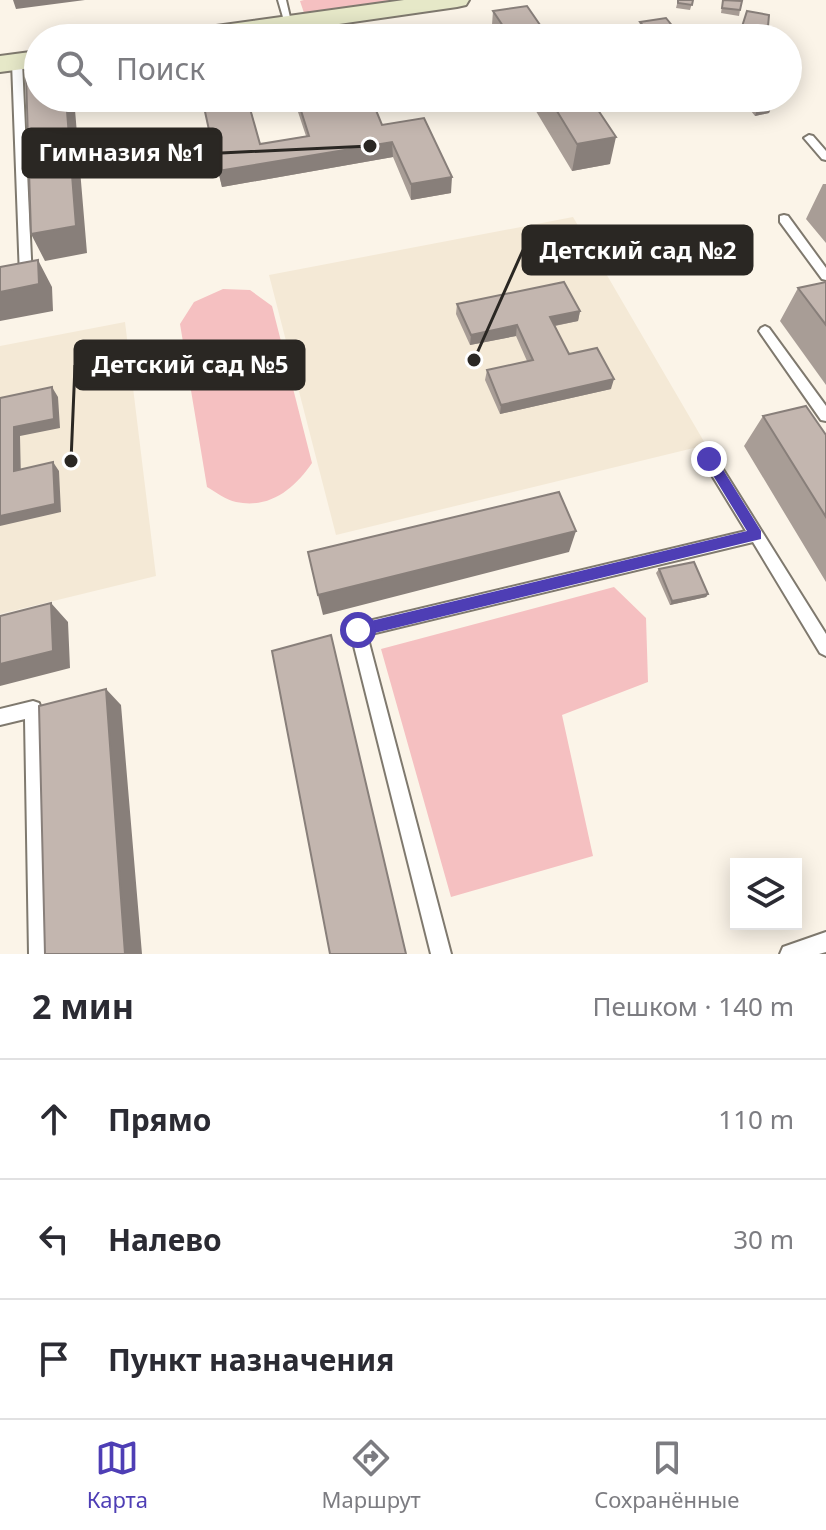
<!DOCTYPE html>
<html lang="ru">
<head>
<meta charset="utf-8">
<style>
	:root { --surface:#fff; --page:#f7f7f7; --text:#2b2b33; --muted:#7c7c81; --line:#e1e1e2; --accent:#4e3eb5 }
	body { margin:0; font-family:"Noto Sans",sans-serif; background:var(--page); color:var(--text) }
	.controls { position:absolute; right:24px; bottom:24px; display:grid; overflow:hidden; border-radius:0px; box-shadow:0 4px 20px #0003 }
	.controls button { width:72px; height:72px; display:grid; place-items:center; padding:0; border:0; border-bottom:2px solid var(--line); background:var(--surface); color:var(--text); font:40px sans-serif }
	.stop { position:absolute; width:24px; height:24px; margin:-18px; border:6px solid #4e3eb5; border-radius:50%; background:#fff }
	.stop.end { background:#4e3eb5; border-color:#fff; box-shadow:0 2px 8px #0008 }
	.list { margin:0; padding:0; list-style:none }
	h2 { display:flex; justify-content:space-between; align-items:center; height:104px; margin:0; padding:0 32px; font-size:34px }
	h2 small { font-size:26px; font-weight:400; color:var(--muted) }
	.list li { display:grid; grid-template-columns:52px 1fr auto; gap:24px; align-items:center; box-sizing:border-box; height:120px; padding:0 32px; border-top:2px solid var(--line) }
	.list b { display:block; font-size:30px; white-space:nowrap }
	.list em { font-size:26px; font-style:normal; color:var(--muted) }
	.icon { flex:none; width:44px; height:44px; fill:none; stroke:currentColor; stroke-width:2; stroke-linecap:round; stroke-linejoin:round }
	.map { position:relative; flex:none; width:826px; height:954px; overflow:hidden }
	.search { position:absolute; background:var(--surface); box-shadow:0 4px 20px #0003; left:24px; right:24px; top:24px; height:88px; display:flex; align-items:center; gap:20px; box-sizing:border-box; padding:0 28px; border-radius:44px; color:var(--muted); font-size:30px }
	.sheet { height:464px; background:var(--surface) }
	nav { display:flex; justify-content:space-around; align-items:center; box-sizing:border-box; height:112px; border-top:2px solid var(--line); background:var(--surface); font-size:22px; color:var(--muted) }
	nav a { display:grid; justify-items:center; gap:4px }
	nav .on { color:var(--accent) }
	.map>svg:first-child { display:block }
	.built { fill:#f4e9d6 }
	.green { fill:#f5c0c1 }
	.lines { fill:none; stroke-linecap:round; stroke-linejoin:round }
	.lane-casing { stroke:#7f796e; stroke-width:4 }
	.secondary-casing { stroke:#7f796e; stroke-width:4 }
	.lane { fill:#fff; fill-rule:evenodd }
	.secondary { fill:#e6e8c8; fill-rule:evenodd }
	.wall { fill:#a89d96; fill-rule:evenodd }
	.shaded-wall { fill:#887f7a }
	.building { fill:#c3b6af; stroke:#887f7a; stroke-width:2 }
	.route { fill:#4e3eb5 }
	.leader { fill:none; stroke:#2a2723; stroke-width:3 }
	.callout-dot { fill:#2a2723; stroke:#fff; stroke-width:3 }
	.callout { fill:#2a2723; stroke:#2a2723; stroke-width:3 }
	.callout-label { font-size:24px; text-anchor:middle; font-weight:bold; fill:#fff }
</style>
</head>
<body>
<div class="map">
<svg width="826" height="954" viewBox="0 0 826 954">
	<rect width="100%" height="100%" fill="#fbf4e8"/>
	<path class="built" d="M573 217 706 445 336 535 269 275Z
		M125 322 156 576 0 614V346Z"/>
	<path class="green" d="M304 0H420L305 16 300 1Z
		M223 289 250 290 272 306 312 463C294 489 270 509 236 502 226 500 216 492 207 487L180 324 194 302Z
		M614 587 646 618 648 682 562 715 593 856 451 897 381 649Z"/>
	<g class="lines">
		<g class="lane-casing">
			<path id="lane" d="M278 0H286L292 26 285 24Z
				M17 59 22 62 32 280 26 284 0 289V281L20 277 12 62Z
				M809 135 813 136 826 151V160L822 159 804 138Z
				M784 215 788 216 826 268V280L822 279 780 222V216Z
				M765 326 769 328 826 406V421L821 420 761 334 759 331 761 328Z
				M709 453 714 455 826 634V656L820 653 753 542 367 635 451 954H431L350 630 352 625 746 531 702 459 704 455Z
				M33 701 39 703 41 709 49 954H29L25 719 0 725V709Z
				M826 932V952L819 954H780L783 947Z"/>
		</g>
		<g class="secondary-casing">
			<path id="secondary" d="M404 0H469L466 5 457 7 242 38H174L178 33 187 30Z
				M38 51V67L0 72V56Z"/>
		</g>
		<use href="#lane" class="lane"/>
		<use href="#secondary" class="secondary"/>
	</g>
	<path class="wall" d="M678 0H693L690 10 676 8Z
		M723 0 740 10 739 16 721 13Z
		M493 11 549 38H491Z
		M640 22 682 38H642L638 32Z
		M202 98H371L382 125 451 193 411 200 393 157 222 187ZM295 103 306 136 260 144 251 110Z
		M528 98H590L610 164 572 171Z
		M744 98H762L771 108 769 113 755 116 743 101Z
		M823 184H826V243L806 219Z
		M826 282V385L780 321 798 288Z
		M457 304 580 311 578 321 555 326 569 354 611 389 500 414 485 380 487 370 527 361 516 336 470 345 456 314Z
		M763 416 826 435V582L744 446Z
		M659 569 708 594 706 597 670 605 656 573Z"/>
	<path class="shaded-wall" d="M13 0H85L16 9Z
		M66 98H74L87 253 45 261 31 234Z
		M247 98H294L295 103 249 110Z
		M771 108 769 113 755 116 757 110Z
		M616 137 610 164 572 171 577 144Z
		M392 142 393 157 222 187 218 171Z
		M452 177 451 193 411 200V184Z
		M38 260 52 287 53 311 0 321V292Z
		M580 311 578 321 548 327 550 317Z
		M517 325 516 336 470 345 471 335Z
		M614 379 611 389 500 414 501 405Z
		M52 387 58 397 60 428 20 436 21 480 14 471V427Z
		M53 462 59 471 61 512 0 526V516Z
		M576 531 569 552 323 615 318 595Z
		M708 594 706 597 670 605 672 601Z
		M51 603 68 622 70 668 0 686V664Z
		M106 689 121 705 142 954H125Z"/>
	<path class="building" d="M678 0H693L692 5 678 3Z
		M723 0 742 1 740 10 722 8Z
		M527 6 549 38H511L493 11Z
		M747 11 769 15 767 38H744L743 36H739Z
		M666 18 682 38H653L640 22Z
		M38 74V98H66L76 226 31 234 26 76Z
		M202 98H247L260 144 309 136 297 98H371L382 125 424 118 452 177 411 184 392 142 218 171Z
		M549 98H590L616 137 577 144Z
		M747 98H762L771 108 757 110Z
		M38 260 39 284 0 292V267Z
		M564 282 580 311 550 317 569 354 597 348 614 379 501 405 487 370 533 360 517 325 471 335 457 304Z
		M826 282V325L798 288Z
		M52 387 54 419 14 427V471L53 462 55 504 0 516V398Z
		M806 406 826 435V517L763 416Z
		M559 492 576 531 318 595 308 552Z
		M694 562 708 594 672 601 659 569Z
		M51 603 53 651 0 664V616Z
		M331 635 406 954H330L272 651Z
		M106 689 125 954H45L39 706Z"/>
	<path class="route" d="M709 453 714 455 761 531V539L358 637 353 635V626L358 624 747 531 703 459Z"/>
	<path class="leader" d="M370 146L221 153M474 360L523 250M71 461L75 365"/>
	<g class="callout-dot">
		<circle cx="370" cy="146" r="8"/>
		<circle cx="474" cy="360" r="8"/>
		<circle cx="71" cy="461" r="8"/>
	</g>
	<g class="callout">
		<rect x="23" y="129" width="198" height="48" rx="8"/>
		<rect x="523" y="226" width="229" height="48" rx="8"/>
		<rect x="75" y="341" width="229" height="48" rx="8"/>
	</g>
	<g class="callout-label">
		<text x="122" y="161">Гимназия №1</text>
		<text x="638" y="259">Детский сад №2</text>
		<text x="190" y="373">Детский сад №5</text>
	</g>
</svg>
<div class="controls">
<button><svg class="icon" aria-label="layers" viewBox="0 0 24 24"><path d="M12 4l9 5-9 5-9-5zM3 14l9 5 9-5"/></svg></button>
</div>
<div class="stop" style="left:358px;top:630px"></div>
<div class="stop end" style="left:709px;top:459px"></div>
<div class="search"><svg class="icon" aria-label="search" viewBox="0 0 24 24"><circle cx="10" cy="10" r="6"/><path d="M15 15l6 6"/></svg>Поиск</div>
</div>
<section class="sheet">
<h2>2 мин<small>Пешком · 140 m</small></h2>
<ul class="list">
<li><svg class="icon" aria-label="ahead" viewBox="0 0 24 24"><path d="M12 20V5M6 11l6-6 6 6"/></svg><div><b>Прямо</b></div><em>110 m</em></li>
<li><svg class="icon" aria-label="left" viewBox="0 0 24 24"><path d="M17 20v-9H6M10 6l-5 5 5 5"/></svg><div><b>Налево</b></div><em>30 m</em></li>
<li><svg class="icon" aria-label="arrive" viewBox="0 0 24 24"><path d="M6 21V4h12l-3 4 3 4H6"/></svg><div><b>Пункт назначения</b></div></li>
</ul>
</section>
<nav>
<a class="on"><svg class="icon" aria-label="map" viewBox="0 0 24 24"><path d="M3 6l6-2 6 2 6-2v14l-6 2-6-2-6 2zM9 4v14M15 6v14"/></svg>Карта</a>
<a><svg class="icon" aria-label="directions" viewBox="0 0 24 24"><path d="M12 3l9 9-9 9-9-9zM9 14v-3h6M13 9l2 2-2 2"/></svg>Маршрут</a>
<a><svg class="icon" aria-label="saved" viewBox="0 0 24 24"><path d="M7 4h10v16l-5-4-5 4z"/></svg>Сохранённые</a>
</nav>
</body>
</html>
